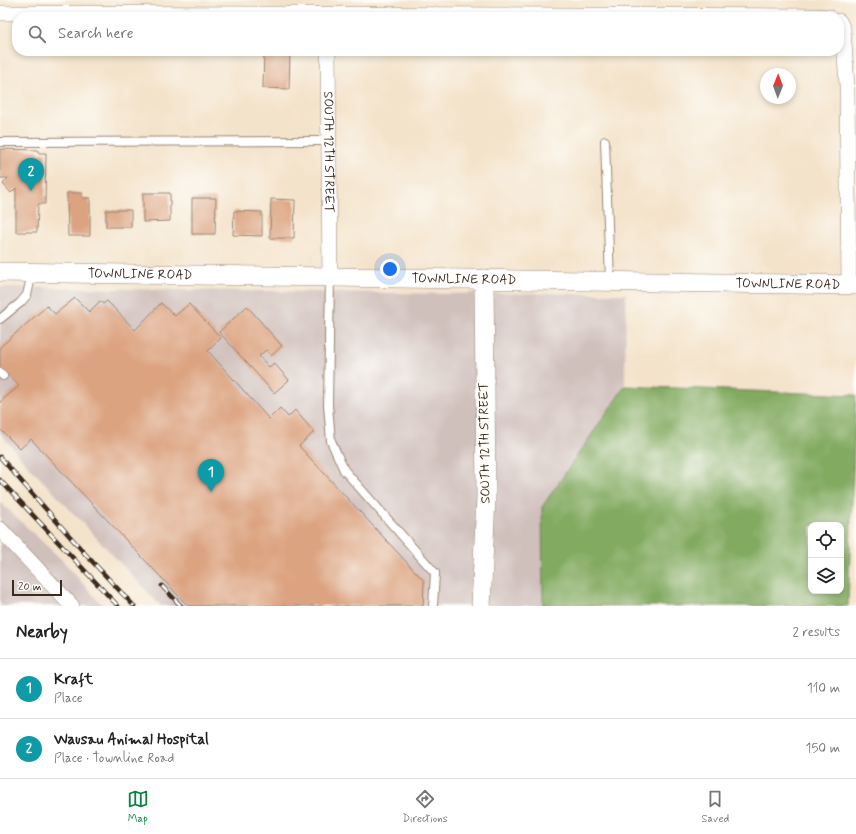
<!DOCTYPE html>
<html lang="en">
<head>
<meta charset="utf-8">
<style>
	:root { --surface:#fff; --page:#f6f6f6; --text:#222; --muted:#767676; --line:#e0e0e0; --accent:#0b8043 }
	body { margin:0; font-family:Mynerve,sans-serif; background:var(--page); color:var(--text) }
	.controls { position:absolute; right:12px; bottom:12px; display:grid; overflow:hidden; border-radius:8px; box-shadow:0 2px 6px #0003 }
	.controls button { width:36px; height:36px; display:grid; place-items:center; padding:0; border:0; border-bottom:1px solid var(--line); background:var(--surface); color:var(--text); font:20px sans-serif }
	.compass { position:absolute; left:760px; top:68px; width:36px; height:36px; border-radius:50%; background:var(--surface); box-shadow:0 2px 6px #0003; rotate:1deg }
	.scale { position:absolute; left:12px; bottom:10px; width:50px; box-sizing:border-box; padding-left:4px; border:2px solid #3b2a1e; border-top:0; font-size:11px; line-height:14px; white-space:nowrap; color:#3b2a1e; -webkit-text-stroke:3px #fdfcf7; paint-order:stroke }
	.you { position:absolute; left:390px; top:269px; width:14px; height:14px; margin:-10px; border:3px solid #fff; border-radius:50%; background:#1a73e8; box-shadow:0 0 0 6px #1a73e833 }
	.badge { display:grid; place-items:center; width:26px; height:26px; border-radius:50%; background:var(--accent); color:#fff; font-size:13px; font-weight:700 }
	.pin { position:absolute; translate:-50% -33px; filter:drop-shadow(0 1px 2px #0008) }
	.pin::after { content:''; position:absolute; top:21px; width:14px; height:12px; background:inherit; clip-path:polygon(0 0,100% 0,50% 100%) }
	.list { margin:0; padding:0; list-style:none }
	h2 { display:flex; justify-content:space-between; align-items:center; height:52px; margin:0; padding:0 16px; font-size:17px }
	h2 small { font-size:13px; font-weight:400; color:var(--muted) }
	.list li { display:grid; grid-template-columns:26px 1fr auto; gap:12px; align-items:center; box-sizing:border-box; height:60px; padding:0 16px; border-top:1px solid var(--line) }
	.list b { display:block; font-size:15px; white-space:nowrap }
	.list p { margin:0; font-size:13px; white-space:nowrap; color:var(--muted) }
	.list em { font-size:13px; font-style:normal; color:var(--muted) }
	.icon { flex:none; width:22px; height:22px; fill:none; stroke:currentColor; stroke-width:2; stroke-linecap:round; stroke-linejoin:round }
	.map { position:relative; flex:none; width:856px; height:606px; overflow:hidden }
	.search { position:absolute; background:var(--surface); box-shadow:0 2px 6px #0003; left:12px; right:12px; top:12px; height:44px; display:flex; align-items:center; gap:10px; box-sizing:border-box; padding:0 14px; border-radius:16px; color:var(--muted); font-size:15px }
	.sheet { height:172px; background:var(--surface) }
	nav { display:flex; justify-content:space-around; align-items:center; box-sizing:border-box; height:56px; border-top:1px solid var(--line); background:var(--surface); font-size:11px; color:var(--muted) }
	nav a { display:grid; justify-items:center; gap:2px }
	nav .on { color:var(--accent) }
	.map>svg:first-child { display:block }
	.industrial { fill:#d0c0bc }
	.forest { fill:#82aa60; stroke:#5e6a3f; fill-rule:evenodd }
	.building { fill:#dca380 }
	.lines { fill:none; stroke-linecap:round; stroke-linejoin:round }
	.service-casing { stroke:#988674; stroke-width:10 }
	.minor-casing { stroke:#988674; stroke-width:16 }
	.tertiary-casing { stroke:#988674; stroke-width:20 }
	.service { stroke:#fff; stroke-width:8 }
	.minor { stroke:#fff; stroke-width:15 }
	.tertiary { stroke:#fff; stroke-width:19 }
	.rail-casing { stroke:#3b2a1e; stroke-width:4.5 }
	.rail { stroke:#fdfcf7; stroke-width:3; stroke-dasharray:9; stroke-linecap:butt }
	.labels { text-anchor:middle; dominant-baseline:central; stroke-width:3; stroke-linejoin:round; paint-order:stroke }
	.street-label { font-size:13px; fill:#3b2a1e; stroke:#fdfcf7 }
</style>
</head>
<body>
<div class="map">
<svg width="856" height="606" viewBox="0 0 856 606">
	<rect width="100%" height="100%" fill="#fdfcf7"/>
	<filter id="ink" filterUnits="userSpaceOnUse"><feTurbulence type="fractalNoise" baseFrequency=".025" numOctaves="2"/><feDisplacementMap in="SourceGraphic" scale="8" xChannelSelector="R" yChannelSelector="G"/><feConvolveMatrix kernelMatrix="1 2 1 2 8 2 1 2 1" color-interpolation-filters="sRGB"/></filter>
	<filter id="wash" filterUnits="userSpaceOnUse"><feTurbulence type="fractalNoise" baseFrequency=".012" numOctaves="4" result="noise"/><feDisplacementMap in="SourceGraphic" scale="16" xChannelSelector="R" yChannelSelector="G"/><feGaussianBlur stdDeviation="0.9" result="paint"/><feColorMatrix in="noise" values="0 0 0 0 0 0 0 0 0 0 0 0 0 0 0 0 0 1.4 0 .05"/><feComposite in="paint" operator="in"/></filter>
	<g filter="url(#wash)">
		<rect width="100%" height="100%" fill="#f4e3cb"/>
		<path class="industrial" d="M0 287 453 294 473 293 626 294 625 386 542 507 543 606H161L20 457 0 433Z
			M0 502 63 561 103 606H0Z"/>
		<path class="forest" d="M625 386 856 395 848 606H543L542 507ZM811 525H841V591H811Z"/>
		<g id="blocks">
			<path class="building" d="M264 51H290L289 89 263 88Z
				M0 149 38 150V153H46L45 204H38L37 232H16V188L11 193 3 184 8 178H0Z
				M67 193H82V198H90V236H68Z
				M143 193H170V221L143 222Z
				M192 198H216L215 234H192Z
				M271 199 295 200 294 238H270Z
				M106 210H131V227H106Z
				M234 211 262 212V236L233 235Z
				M75 298 89 312 100 301 103 304 107 301 135 330 161 303 175 316 189 304 221 338 208 351 269 419 280 408 288 417 295 410 314 432 299 446 424 581 423 606H188L31 439 20 449 0 429V402L19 386 0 366V347L47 306 55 314Z
				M247 306 282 346 271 356 266 350 259 356 269 367 274 363 289 380 274 393 219 332Z"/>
		</g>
	</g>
	<g filter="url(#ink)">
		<use href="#blocks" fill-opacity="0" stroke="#988674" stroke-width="1"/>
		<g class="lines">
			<g class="service-casing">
				<path id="service" d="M605 141 610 281
					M0 142 329 141
					M330 277 328 405 331 441 344 470 435 573 433 606
					M0 319 20 303 27 295 32 273
					M0 373 3 376"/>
			</g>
			<g class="minor-casing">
				<g id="minor">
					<path d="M0 13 815 16 829 17"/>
					<path d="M839 21 843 29 847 85 849 285"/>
					<path id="s1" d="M328 51 330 277"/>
					<path d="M0 529 72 606"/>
				</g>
			</g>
			<g class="tertiary-casing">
				<g id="tertiary">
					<path id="s2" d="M0 272 856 285"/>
					<path d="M481 606 486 497 484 279"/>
				</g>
			</g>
			<use href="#service" class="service"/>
			<use href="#minor" class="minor"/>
			<use href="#tertiary" class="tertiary"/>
			<g class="rail-casing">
				<path id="rail" d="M0 457 88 557 134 606
					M0 480 118 606
					M162 586 181 606"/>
			</g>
			<use href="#rail" class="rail"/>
		</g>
	</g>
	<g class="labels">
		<g class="street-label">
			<text stroke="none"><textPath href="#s1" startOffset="101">SOUTH 12TH STREET</textPath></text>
			<text stroke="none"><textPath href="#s2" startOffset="140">TOWNLINE ROAD</textPath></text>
			<text stroke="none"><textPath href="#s2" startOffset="464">TOWNLINE ROAD</textPath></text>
			<text stroke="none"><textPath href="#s2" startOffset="788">TOWNLINE ROAD</textPath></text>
			<text transform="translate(485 443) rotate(-91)">SOUTH 12TH STREET</text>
		</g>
	</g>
</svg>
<div class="controls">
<button><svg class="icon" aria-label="locate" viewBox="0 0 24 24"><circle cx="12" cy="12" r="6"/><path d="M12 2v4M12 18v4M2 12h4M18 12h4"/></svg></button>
<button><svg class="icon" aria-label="layers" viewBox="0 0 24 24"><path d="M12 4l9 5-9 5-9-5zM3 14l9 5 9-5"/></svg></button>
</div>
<svg class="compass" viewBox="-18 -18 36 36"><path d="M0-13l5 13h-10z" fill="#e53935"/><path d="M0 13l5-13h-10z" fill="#767676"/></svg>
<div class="scale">20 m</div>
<div class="you"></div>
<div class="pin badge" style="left:211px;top:492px;background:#0f9aa8">1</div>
<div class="pin badge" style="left:31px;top:191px;background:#0f9aa8">2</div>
<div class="search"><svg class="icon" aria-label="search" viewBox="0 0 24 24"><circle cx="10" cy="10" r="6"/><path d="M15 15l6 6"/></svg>Search here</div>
</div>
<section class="sheet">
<h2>Nearby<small>2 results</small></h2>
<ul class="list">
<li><span class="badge" style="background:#0f9aa8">1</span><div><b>Kraft</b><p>Place</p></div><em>110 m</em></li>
<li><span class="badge" style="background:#0f9aa8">2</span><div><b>Wausau Animal Hospital</b><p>Place · Townline Road</p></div><em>150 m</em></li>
</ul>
</section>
<nav>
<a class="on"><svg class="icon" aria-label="map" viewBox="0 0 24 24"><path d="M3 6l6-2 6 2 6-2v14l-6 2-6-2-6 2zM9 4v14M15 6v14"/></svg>Map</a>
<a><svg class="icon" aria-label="directions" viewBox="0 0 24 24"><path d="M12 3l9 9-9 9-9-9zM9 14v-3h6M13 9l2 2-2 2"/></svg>Directions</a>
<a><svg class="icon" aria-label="saved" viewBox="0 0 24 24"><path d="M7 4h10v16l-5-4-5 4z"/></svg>Saved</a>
</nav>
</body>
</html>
